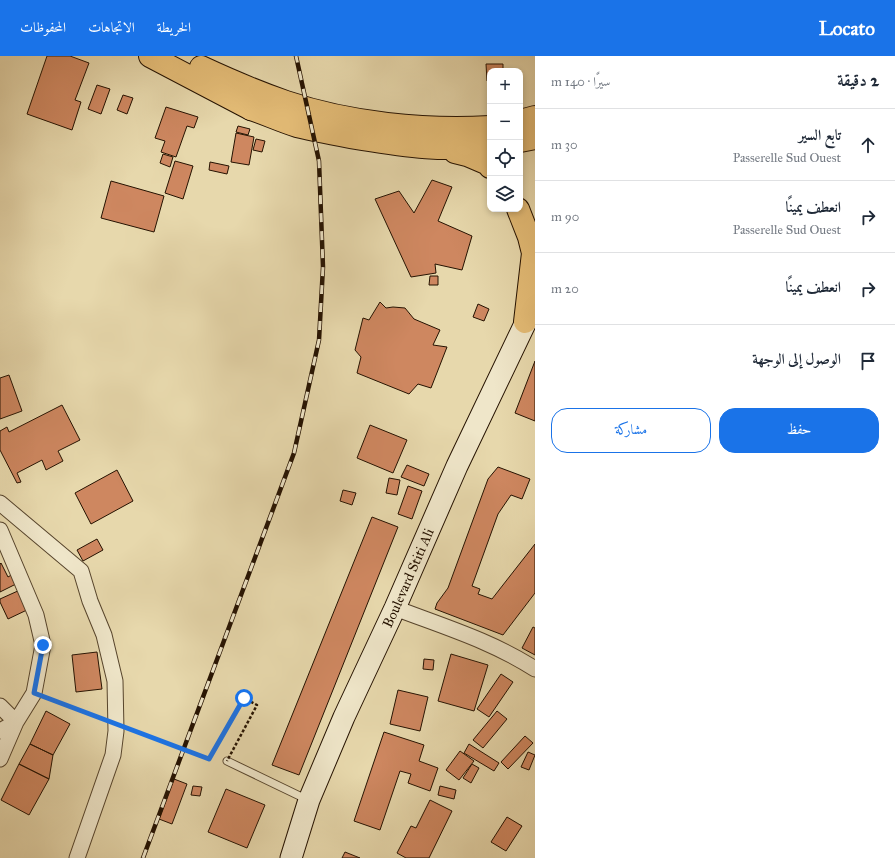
<!DOCTYPE html>
<html lang="ar">
<head>
<meta charset="utf-8">
<style>
	:root { --surface:#fff; --page:#f6f6f7; --text:#1f2937; --muted:#747a83; --line:#e0e1e3; --accent:#1a73e8 }
	body { margin:0; font-family:"IM FELL Great Primer",Amiri,serif; background:var(--page); color:var(--text); direction:rtl }
	.controls { position:absolute; right:12px; top:12px; display:grid; overflow:hidden; border-radius:8px; box-shadow:0 2px 6px #0003 }
	.controls button { width:36px; height:36px; display:grid; place-items:center; padding:0; border:0; border-bottom:1px solid var(--line); background:var(--surface); color:var(--text); font:20px sans-serif }
	.stop { position:absolute; width:12px; height:12px; margin:-9px; border:3px solid #1a73e8; border-radius:50%; background:#fff }
	.stop.end { background:#1a73e8; border-color:#fff; box-shadow:0 1px 4px #0008 }
	.list { margin:0; padding:0; list-style:none }
	h2 { display:flex; justify-content:space-between; align-items:center; height:52px; margin:0; padding:0 16px; font-size:17px }
	h2 small { font-size:13px; font-weight:400; color:var(--muted) }
	.list li { display:grid; grid-template-columns:26px 1fr auto; gap:12px; align-items:center; box-sizing:border-box; height:72px; padding:0 16px; border-top:1px solid var(--line) }
	.list b { display:block; font-size:15px; white-space:nowrap }
	.list p { margin:0; font-size:13px; white-space:nowrap; color:var(--muted) }
	.list em { font-size:13px; font-style:normal; color:var(--muted) }
	.actions { display:flex; gap:8px; padding:12px 16px }
	.actions a { flex:1; padding:9px 0; border:1px solid var(--accent); border-radius:16px; text-align:center; font-size:14px; color:var(--accent) }
	.actions .main { background:var(--accent); color:#fff }
	.icon { flex:none; width:22px; height:22px; fill:none; stroke:currentColor; stroke-width:2; stroke-linecap:round; stroke-linejoin:round }
	.map { position:relative; flex:none; width:535px; height:802px; overflow:hidden; direction:ltr }
	header { display:flex; align-items:center; gap:24px; box-sizing:border-box; height:56px; padding:0 20px; background:var(--accent); color:#fff }
	header strong { font-size:19px }
	nav { display:flex; gap:22px; margin-inline-start:auto; font-size:14px }
	main { display:flex }
	aside { flex:1; background:var(--surface) }
	.map>svg:first-child { display:block }
	.building { fill:#ce8760; stroke:#251201 }
	.lines { fill:none; stroke-linecap:round; stroke-linejoin:round }
	.service-casing { stroke:#56442c; stroke-width:9 }
	.minor-casing { stroke:#56442c; stroke-width:17 }
	.secondary-casing { stroke:#251201; stroke-width:23 }
	.primary-casing { stroke:#251201; stroke-width:24 }
	.trunk-casing { stroke:#251201; stroke-width:24 }
	.service { stroke:#efe6c9; stroke-width:7 }
	.minor { stroke:#efe6c9; stroke-width:15 }
	.secondary { stroke:#efe6c9; stroke-width:21 }
	.primary { stroke:#e4bc76; stroke-width:22 }
	.trunk { stroke:#e4bc76; stroke-width:22 }
	.rail-casing { stroke:#251201; stroke-width:4.5 }
	.rail { stroke:#efe6c9; stroke-width:3; stroke-dasharray:9; stroke-linecap:butt }
	.path-bridge { stroke:#251201; stroke-width:2.5; stroke-dasharray:3 2; stroke-linecap:butt }
	.route { stroke:#1a73e8; stroke-width:5 }
	.labels { text-anchor:middle; dominant-baseline:central; stroke-width:4; stroke-linejoin:round; paint-order:stroke }
	.street-label { font-size:14px; fill:#251201; stroke:#efe6c9 }
</style>
</head>
<body>
<header>
<strong>Locato</strong>
<nav><a>الخريطة</a><a>الاتجاهات</a><a>المحفوظات</a></nav>
</header>
<main>
<aside>
<h2>2 دقيقة<small>سيرًا · 140 m</small></h2>
<ul class="list">
<li><svg class="icon" aria-label="ahead" viewBox="0 0 24 24"><path d="M12 20V5M6 11l6-6 6 6"/></svg><div><b>تابع السير</b><p>Passerelle Sud Ouest</p></div><em>30 m</em></li>
<li><svg class="icon" aria-label="right" viewBox="0 0 24 24"><path d="M7 20v-9h11M14 6l5 5-5 5"/></svg><div><b>انعطف يمينًا</b><p>Passerelle Sud Ouest</p></div><em>90 m</em></li>
<li><svg class="icon" aria-label="right" viewBox="0 0 24 24"><path d="M7 20v-9h11M14 6l5 5-5 5"/></svg><div><b>انعطف يمينًا</b></div><em>20 m</em></li>
<li><svg class="icon" aria-label="arrive" viewBox="0 0 24 24"><path d="M6 21V4h12l-3 4 3 4H6"/></svg><div><b>الوصول إلى الوجهة</b></div></li>
</ul>
<div class="actions"><a class="main">حفظ</a><a>مشاركة</a></div>
</aside>
<div class="map">
<svg width="535" height="802" viewBox="0 0 535 802">
	<rect width="100%" height="100%" fill="#e7d8ac"/>
	<filter id="stains"><feTurbulence type="fractalNoise" baseFrequency=".005" numOctaves="4"/><feColorMatrix values="0 0 0 0 .2 0 0 0 0 .09 0 0 0 0 .02 0 0 0 .5 -.17"/></filter>
	<radialGradient id="worn" r=".72"><stop offset=".6" stop-color="#630" stop-opacity="0"/><stop offset="1" stop-color="#630" stop-opacity=".3"/></radialGradient>
	<path class="building" d="M47 0H70L89 7 75 44 81 46 72 74 27 58Z
		M486 8H503V15H490V25H487Z
		M97 29 110 33 101 58 88 53Z
		M123 39 133 42 127 58 117 54Z
		M166 51 198 61 194 72 187 70 176 101 161 96 165 85 155 82Z
		M238 70 250 73 248 79 236 76Z
		M236 77 254 81 249 109 231 106Z
		M256 83 265 85 262 96 253 94Z
		M163 98 173 101 170 111 160 107Z
		M175 105 193 110 183 143 165 137Z
		M210 106 229 110 227 118 209 114Z
		M432 124 452 131 438 165 472 180 462 214 435 208 436 217 411 221 375 143 399 135 414 157Z
		M111 125 164 140 154 176 101 162Z
		M430 220H438V229H429Z
		M380 246 386 252 393 251 405 252 414 263 440 274 433 289 447 291 431 332 418 328 409 338 357 317 361 301 355 294 363 262 369 264Z
		M478 248 489 253 484 265 473 261Z
		M535 305V365L515 357Z
		M9 319 22 355 0 363V322Z
		M62 349 80 384 58 395 63 405 46 414 42 404 17 417 21 426 17 427 0 394V375L7 371 9 376Z
		M370 369 407 384 393 417 357 402Z
		M407 409 429 418 424 430 401 421Z
		M498 411 530 423 522 443 511 439 498 458 472 530 480 533 478 538 492 543 535 488V537L503 579 435 553 437 547 448 532 488 423Z
		M117 414 133 445 91 468 75 437Z
		M389 422 400 424 397 439 386 437Z
		M408 430 422 435 412 463 398 458Z
		M343 434 356 437 352 449 340 445Z
		M372 461 398 471 299 719 272 709Z
		M97 483 103 494 83 505 77 494Z
		M1 507 8 521 13 518 18 527 0 536V508Z
		M20 534 29 553 8 563 0 546V543Z
		M533 571 535 572V599L522 592Z
		M97 596 102 633 76 636 72 599Z
		M451 598 488 609 474 655 438 645Z
		M424 603 434 604 433 614 423 613Z
		M501 618 513 626 489 661 477 653Z
		M398 634 428 641 420 675 390 668Z
		M46 655 70 668 53 699 30 688Z
		M497 655 507 663 483 692 473 684Z
		M384 676 424 689 419 705 438 712 430 735 408 727 411 718 400 715 380 774 354 765Z
		M525 680 533 687 508 713 501 706Z
		M30 688 53 699 49 723 19 708Z
		M469 688 499 707 494 715 464 697Z
		M460 695 474 705 459 724 446 714Z
		M528 696 535 699 529 714 521 711Z
		M19 708 49 723 29 759 1 744Z
		M472 708 479 712 471 727 463 722Z
		M174 723 187 728 172 768 159 763Z
		M193 730 202 731 200 740 191 739Z
		M440 730 456 734 454 743 438 739Z
		M226 733 265 749 247 792 208 776Z
		M430 744 452 755 429 802H406L397 797 411 770 416 772Z
		M507 761 522 770 506 795 491 786Z
		M345 796 360 802H342Z"/>
	<g class="lines">
		<g class="service-casing">
			<path id="service" d="M227 705 308 744"/>
		</g>
		<g class="minor-casing">
			<path id="minor" d="M0 447 81 515 90 545 104 579 115 625 116 675 113 699 77 802
				M0 474 36 559 43 589 34 637 16 666 0 703
				M395 552C442 570 492 585 535 613
				M0 650 16 666 0 675"/>
		</g>
		<g class="secondary-casing">
			<g id="secondary">
				<path id="s1" d="M291 802 309 744 344 661 395 552 457 410 533 251"/>
			</g>
		</g>
		<g class="primary-casing">
			<path id="primary" d="M201 11C229 24 257 36 286 46 348 67 425 75 490 71
				M251 53C266 58 281 65 297 70 318 75 340 79 362 83 405 90 447 96 490 89
				M520 65 535 61
				M520 85 535 82
				M455 96 467 99 488 108 490 111
				M518 153 529 181 533 197 525 266"/>
		</g>
		<g class="trunk-casing">
			<path id="trunk" d="M150 0 251 53"/>
		</g>
		<use href="#service" class="service"/>
		<use href="#minor" class="minor"/>
		<use href="#secondary" class="secondary"/>
		<use href="#primary" class="primary"/>
		<use href="#trunk" class="trunk"/>
		<g class="rail-casing">
			<path id="rail" d="M143 802 294 397 319 284 323 211 319 105 296 0"/>
		</g>
		<use href="#rail" class="rail"/>
		<path class="path-bridge" d="M34 637 209 703 244 642 257 649 227 705"/>
	</g>
	<g class="lines">
		<path class="route" d="M43 589 34 637 209 703 244 642"/>
	</g>
	<g class="labels">
		<g class="street-label">
			<text stroke="none"><textPath href="#s1" startOffset="304">Boulevard Stiti Ali</textPath></text>
		</g>
	</g>
	<rect width="100%" height="100%" filter="url(#stains)"/>
	<rect width="100%" height="100%" fill="url(#worn)"/>
</svg>
<div class="controls">
<button>+</button>
<button>−</button>
<button><svg class="icon" aria-label="locate" viewBox="0 0 24 24"><circle cx="12" cy="12" r="6"/><path d="M12 2v4M12 18v4M2 12h4M18 12h4"/></svg></button>
<button><svg class="icon" aria-label="layers" viewBox="0 0 24 24"><path d="M12 4l9 5-9 5-9-5zM3 14l9 5 9-5"/></svg></button>
</div>
<div class="stop" style="left:244px;top:642px"></div>
<div class="stop end" style="left:43px;top:589px"></div>
</div>
</main>
</body>
</html>
